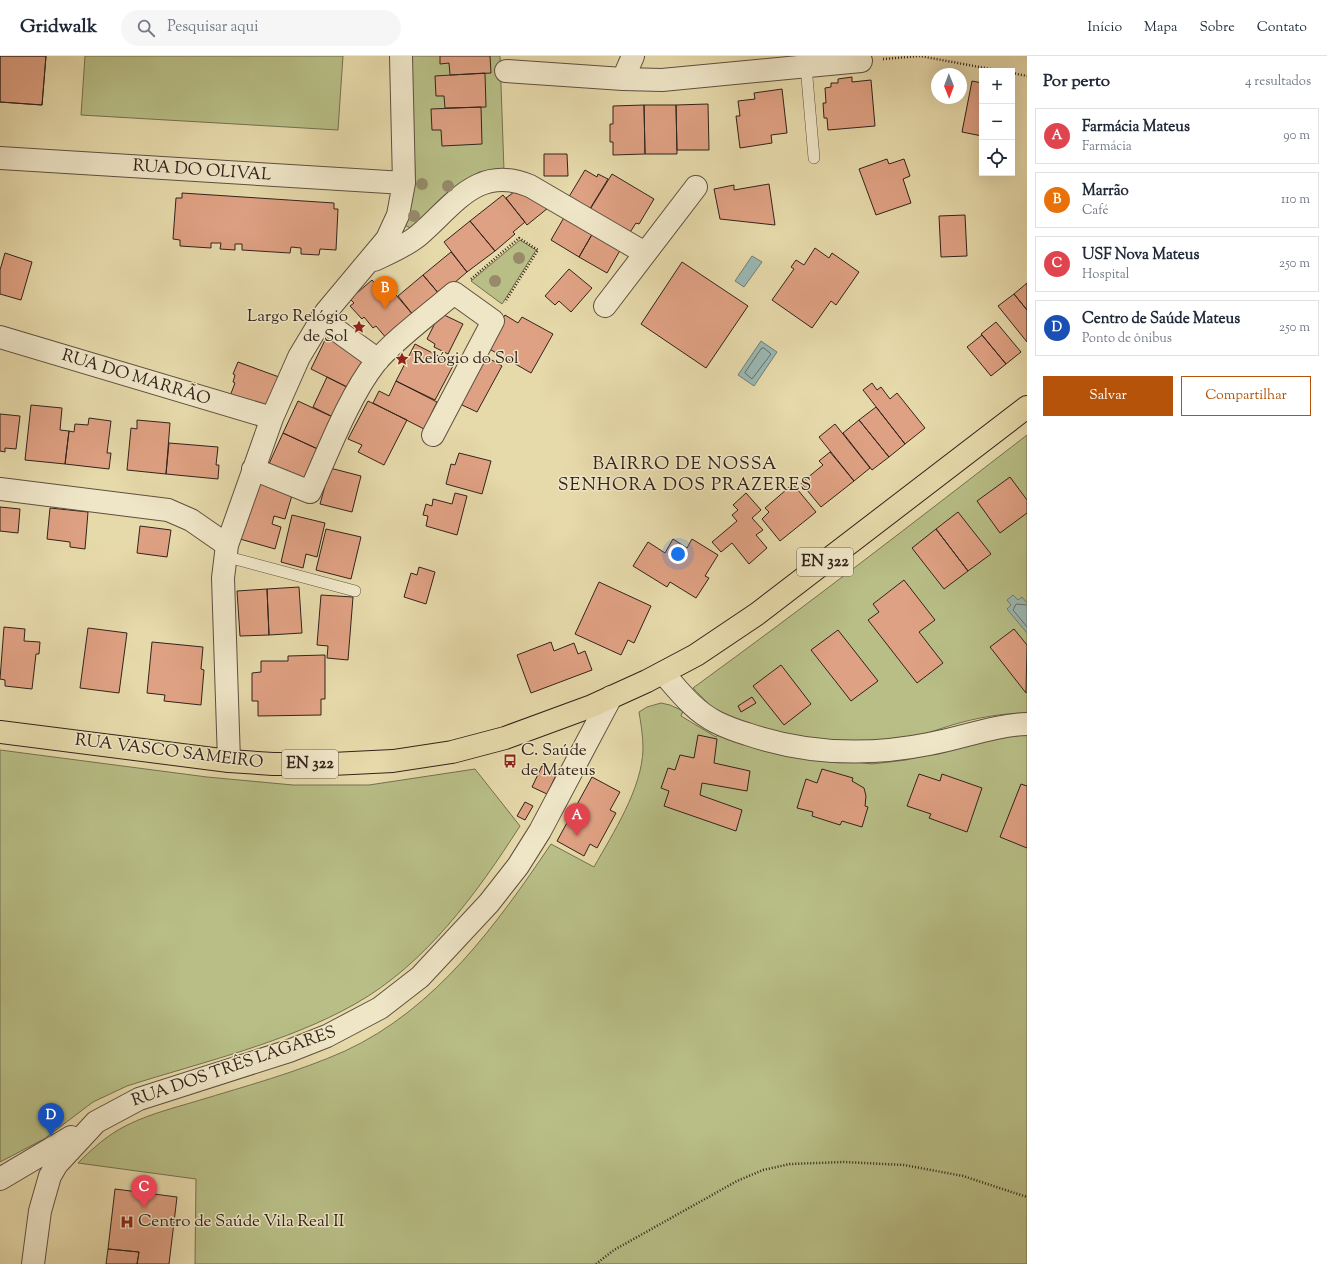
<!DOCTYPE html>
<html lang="pt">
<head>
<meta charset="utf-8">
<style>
	:root { --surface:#fff; --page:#f6f6f7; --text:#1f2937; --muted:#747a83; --line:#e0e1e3; --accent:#b45309 }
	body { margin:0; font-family:"Sorts Mill Goudy",serif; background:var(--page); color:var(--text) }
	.controls { position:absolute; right:12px; top:12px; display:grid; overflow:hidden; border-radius:0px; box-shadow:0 4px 16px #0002 }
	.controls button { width:36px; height:36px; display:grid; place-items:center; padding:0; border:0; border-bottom:1px solid var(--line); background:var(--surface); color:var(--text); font:20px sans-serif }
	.compass { position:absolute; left:931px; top:12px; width:36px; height:36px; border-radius:50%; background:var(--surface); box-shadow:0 4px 16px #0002; rotate:179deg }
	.you { position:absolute; left:678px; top:498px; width:14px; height:14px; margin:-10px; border:3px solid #fff; border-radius:50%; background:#1a73e8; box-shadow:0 0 0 6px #1a73e833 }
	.badge { display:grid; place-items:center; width:26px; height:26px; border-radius:50%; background:var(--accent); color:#fff; font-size:13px; font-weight:700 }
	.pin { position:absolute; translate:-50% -33px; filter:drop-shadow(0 1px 2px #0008) }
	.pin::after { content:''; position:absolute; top:21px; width:14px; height:12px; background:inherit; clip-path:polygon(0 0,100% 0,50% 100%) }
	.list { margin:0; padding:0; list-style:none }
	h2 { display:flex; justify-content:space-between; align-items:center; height:52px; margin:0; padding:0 16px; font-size:17px }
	h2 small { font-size:13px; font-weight:400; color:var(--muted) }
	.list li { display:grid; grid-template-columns:26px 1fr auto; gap:12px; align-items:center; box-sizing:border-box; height:56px; margin:0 8px 8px; padding:0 8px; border:1px solid var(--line); border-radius:0px }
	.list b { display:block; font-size:15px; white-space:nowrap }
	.list p { margin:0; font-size:13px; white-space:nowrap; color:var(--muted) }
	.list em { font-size:13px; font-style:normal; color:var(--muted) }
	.actions { display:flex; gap:8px; padding:12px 16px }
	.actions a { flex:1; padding:9px 0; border:1px solid var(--accent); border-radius:0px; text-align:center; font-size:14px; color:var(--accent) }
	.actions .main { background:var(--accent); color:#fff }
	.icon { flex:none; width:22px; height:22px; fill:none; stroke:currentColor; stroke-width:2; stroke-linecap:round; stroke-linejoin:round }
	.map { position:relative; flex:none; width:1027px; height:1208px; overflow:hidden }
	header { display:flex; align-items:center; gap:24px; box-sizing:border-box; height:56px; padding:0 20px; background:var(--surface); border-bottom:1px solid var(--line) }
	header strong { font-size:19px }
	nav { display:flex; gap:22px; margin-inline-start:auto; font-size:14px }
	.search { width:280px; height:36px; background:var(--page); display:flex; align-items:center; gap:10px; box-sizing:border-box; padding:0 14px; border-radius:22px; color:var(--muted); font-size:15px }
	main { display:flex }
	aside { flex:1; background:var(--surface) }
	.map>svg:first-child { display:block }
	.green { fill:#b8be86; stroke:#757050 }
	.water { fill:#9ab8b3; stroke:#707c76 }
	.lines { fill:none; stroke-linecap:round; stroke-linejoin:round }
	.shore { stroke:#666e67; stroke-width:1 }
	.building { fill:#dfa183; stroke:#32231b }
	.lane-casing { stroke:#5f503f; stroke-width:12 }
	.street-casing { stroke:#5f503f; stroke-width:24 }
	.primary-casing { stroke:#32231b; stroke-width:24 }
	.path { stroke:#32231b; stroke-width:2.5; stroke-dasharray:1 2; stroke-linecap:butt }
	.lane { stroke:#efe6c8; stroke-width:11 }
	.street { stroke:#efe6c8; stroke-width:22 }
	.primary { stroke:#e6d9aa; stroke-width:22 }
	.tree { fill:#968a6a }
	.labels { text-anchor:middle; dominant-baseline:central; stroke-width:3; stroke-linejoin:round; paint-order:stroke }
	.shield { fill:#efe6c8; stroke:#6b5e4f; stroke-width:1 }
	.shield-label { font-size:16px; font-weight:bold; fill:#32231b }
	.street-label { font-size:17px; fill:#32231b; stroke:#efe6c8 }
	.poi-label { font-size:17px; fill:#32231b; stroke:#efe6c8; text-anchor:start }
	.neighbourhood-label { font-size:18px; letter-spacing:1px; fill:#32231b; stroke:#efe6c8 }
</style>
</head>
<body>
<header>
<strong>Gridwalk</strong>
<div class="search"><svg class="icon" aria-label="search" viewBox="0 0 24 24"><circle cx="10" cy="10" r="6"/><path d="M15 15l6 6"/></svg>Pesquisar aqui</div>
<nav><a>Início</a><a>Mapa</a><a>Sobre</a><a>Contato</a></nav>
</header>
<main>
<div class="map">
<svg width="1027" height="1208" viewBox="0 0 1027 1208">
	<rect width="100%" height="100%" fill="#e6d9aa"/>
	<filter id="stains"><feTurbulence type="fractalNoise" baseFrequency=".005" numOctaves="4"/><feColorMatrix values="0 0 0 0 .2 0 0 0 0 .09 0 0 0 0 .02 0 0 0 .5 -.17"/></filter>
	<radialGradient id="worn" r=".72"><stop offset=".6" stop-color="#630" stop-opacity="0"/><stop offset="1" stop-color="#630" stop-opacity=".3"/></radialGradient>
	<path class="green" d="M85 0H343L338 74 81 59Z
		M411 0H500L504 115 479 116 461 128 413 173 402 168 413 135 415 118Z
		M520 184 536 194 502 248 471 225Z
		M1027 379V657C1002 657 976 662 952 669 939 673 927 678 914 680 855 691 777 686 723 658 711 652 702 641 693 632 806 550 917 464 1027 379Z
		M661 647 670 649 683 655 681 660 716 681 721 673 785 697 872 708 906 704 988 682 1027 679V1208H195L196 1123 78 1107C90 1095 103 1083 118 1074 142 1060 170 1053 197 1045 246 1030 298 1016 345 995 436 953 497 868 551 788L594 811C613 777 642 733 643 693 643 680 641 668 639 656L647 651Z
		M0 694 207 721 293 729H369L475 713 520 770C477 837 426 908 355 948 286 987 202 1006 127 1030L93 1046 44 1083 0 1106Z"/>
	<path class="water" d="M752 200 762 206 744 231 735 225Z
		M761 285 777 296 754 330 738 319Z
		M1013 539 1018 544 1022 541 1027 547V577L1007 553 1011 549 1007 544Z"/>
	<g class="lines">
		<path class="shore" d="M762 292H764L771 298 752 323 745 317Z
			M1027 549 1016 548 1013 554 1027 571"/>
	</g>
	<path class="building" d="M0 0H46L42 49 0 46Z
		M0 0H46L42 49 0 46Z
		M440 0H490L491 17 450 19 449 7 440 8Z
		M485 17 486 51 445 52 444 40H436L435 20Z
		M852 21V26L871 24 875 70 828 74 827 62H824L823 47H826L825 32 831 31V27H838V23Z
		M972 25 982 27V80L962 76Z
		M782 33 787 77 771 79 772 87 740 92 736 60H740L738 45 755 43 754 37Z
		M1012 37 1014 41 1012 53Z
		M708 48 709 94H677L676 49Z
		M644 49H676L677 98H645Z
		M644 49 645 98 613 99V86H610V68H613V50Z
		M481 51 482 88 442 90 441 74H432L431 53Z
		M544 98H567L568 120H544Z
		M887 103 889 108 904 103 910 120 903 123 911 147 876 159 859 113Z
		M585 114 597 121 598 118 608 123 588 156 567 144Z
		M612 118 654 143 639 168 636 167 629 178 589 155Z
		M769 128 775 169 720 163 714 133 734 129V134Z
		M518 133 548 152 527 169 506 142Z
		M182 137 334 147V153H338L336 194 320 193 319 199 301 198V192L291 191 290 197 242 194V188H235V194L220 193 221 187H211V192L180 190V184L173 183 176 142H182Z
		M503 139 525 166 513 176 515 178 495 195 470 165Z
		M566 158 594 175 579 201 551 184Z
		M965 159 967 200 941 201 939 160Z
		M470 165 495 195 467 216 444 186Z
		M594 175 622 191 607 217 579 201Z
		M815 192 829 202 832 197 859 216 836 249 831 245 812 272 772 244 794 213 791 211 796 204 804 209Z
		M451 196 467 216 440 239 423 219Z
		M5 197 32 206 21 244 0 238V214Z
		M682 206 748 250 706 312 641 268Z
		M569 213 592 232 571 256 559 245 555 249 545 240Z
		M423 219 440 239 414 260 398 240Z
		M372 224 377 230 383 224 414 260 387 283 376 270 373 272 364 261 362 263 350 250 354 247 350 243Z
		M1027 227V254L1014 238Z
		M1014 238 1027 254V286L998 250Z
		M440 257 463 268 448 298 434 291 435 288 427 283Z
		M505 259 518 267 522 261 553 278 531 317 486 291Z
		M996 266 1021 296 1006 308 981 278Z
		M982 279 1006 308 991 320 967 291Z
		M327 280 368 299 351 333 311 313Z
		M415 288 454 308 435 344 396 325Z
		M480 297 502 310 477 356 460 348Z
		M238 306 279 321 266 354 230 340 235 327 233 326 235 319 233 318Z
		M327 321 351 333 337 363 313 351Z
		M396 325 437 346 424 373 373 347 379 335 389 340Z
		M872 327 877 334 881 331 890 343 897 337 925 372 905 388 863 334Z
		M298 345 337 363 322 395 283 377Z
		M368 345 407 364 384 409 358 396 362 389 348 383Z
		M31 349 62 352 60 374 69 375 65 408 25 404Z
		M876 351 905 388 889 401 859 364Z
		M0 358 20 360 16 393 5 392V396L0 395Z
		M89 362 111 365 107 397H111L109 413 65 408 69 375 74 376 75 368 88 369Z
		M137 364 170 367 166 418 127 414 131 372 137 373Z
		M859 364 889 401 872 414 843 377Z
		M835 368 870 412 854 425 819 381Z
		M283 377 322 395 307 428 268 410Z
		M169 387 218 391 216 409H219L218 423 166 418Z
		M830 396 854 425 821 451 801 427 823 409 819 405Z
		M459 397 491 405 482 438 446 428 451 408 455 409Z
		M330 412 361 420 352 456 320 448Z
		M1010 421 1027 444V457L1000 477 977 445Z
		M255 426 293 436 285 463 274 460 272 468 281 471 275 493 240 483Z
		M793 428 816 456 780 485 762 463 769 456 765 452Z
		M455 437 467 440 457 479 426 470 428 460 423 459 426 448 432 450 433 443 452 448Z
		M746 437 761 454 752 462 763 474 756 479 767 492 749 508 732 487 721 496 712 486 737 465 732 459 738 454 733 449Z
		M0 451 20 453 18 477 0 475Z
		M50 452 88 456 85 493 70 491V486L47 483Z
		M958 456 991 498 968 515 936 473Z
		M292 459 325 467 317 501 306 498 303 512 281 506Z
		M140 470 171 474 167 501 137 497Z
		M326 473 361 481 351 523 316 514Z
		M936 473 968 515 944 533 912 492Z
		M673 483 687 492 692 483 718 499 705 520 709 522 696 542 670 526 667 531 633 510 648 486 665 497Z
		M419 511 435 516 426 548 404 541 411 517 417 519Z
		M904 524 935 564 919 576 943 607 917 627 868 564 879 556 873 548Z
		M599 526 651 550 634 587 628 584 621 599 575 578Z
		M299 531 302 577 269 579 267 533Z
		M267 533 269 579 240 580 237 535Z
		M321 539 353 541 348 604 327 602 328 590 317 589Z
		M4 571 25 573 24 585 40 586 39 598H36L32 633 5 630V624L0 623Z
		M88 572 127 577 119 637 80 632Z
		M1014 573 1027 589 1026 637 990 591Z
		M838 574 878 625 851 645 811 594Z
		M152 586 203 591 201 613 204 614 201 649 164 645 165 639 147 637Z
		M551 586 554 595 574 587 578 598 585 595 592 614 531 637 517 599Z
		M325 599V643H321V659L258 660V645H252V617L261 616V605H288V600Z
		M781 609 811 648 784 669 753 630Z
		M752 641 756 647 741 656 738 650Z
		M698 679 717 683 714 707 750 715 747 735 702 727 700 739 742 754 736 775 664 750 669 735 661 732 668 712 675 714 680 699 694 702Z
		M542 710 557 717 547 738 532 731Z
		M822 713 853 722 852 725 864 732 866 740 865 750 868 751 862 771 842 765 840 769 812 760 813 756 797 752 806 723 817 727Z
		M919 718 940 725 942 718 982 732 967 776 929 762 931 758 907 750Z
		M592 721 620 736 610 754 616 757 597 792 590 788 584 800 557 785Z
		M1021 728 1027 730V792L1000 781Z
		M525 746 533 750 525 764 517 760Z
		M115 1133 177 1141 169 1208H137L139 1196 108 1193Z
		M108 1193 139 1196 137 1208H106Z"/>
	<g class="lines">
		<g class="lane-casing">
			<path id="lane" d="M806 10 814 102
				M224 500 355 535"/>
		</g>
		<g class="street-casing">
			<path id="street" d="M506 15 623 23 662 24 861 5
				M623 23 633 0
				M0 102 404 127
				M374 204C389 197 406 190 419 179 454 149 478 108 530 130L645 197
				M605 250 696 131
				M321 263 378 304
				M0 281 272 362
				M253 413 310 436C328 396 349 340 376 306 396 282 430 258 454 237L493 265 433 379
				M0 433 168 454 191 464 227 489
				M663 617C679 635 694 655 716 666 726 671 737 675 747 678 806 698 869 700 929 688 962 682 994 669 1027 668
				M229 705 223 522 227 489 272 362 299 301 326 256 387 183 398 159 404 127 401 0
				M0 1123 71 1081
				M33 1208 40 1155 50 1120 57 1108 96 1066 139 1043 289 995 327 980 380 952 420 921 489 847 518 810 540 775 611 641"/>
		</g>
		<g class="primary-casing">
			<path id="primary" d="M0 676 229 705 273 708H332L393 705 452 696 505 682 592 650 647 625 696 599 757 558 1027 351"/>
		</g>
		<path class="path" d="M883 3 920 0 1001 15
			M1012 17 1027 20
			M471 223 519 182 538 194 505 246
			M596 1208 614 1194 737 1125 763 1114 790 1108 844 1106 904 1109 963 1120 1027 1141"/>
		<use href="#lane" class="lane"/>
		<use href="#street" class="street"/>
		<use href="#primary" class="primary"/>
	</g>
	<g class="tree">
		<circle cx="422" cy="128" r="6"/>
		<circle cx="448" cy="130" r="6"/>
		<circle cx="414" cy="160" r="6"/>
		<circle cx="519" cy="202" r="6"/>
		<circle cx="495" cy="225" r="6"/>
	</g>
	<defs>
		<g id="sight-bare" transform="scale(1.08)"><path d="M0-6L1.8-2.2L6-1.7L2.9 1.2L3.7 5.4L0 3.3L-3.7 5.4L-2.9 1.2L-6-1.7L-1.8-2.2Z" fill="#8f2418" stroke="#efe6c8" stroke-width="2.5" paint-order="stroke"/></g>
		<g id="bus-bare" transform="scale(1.08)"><path d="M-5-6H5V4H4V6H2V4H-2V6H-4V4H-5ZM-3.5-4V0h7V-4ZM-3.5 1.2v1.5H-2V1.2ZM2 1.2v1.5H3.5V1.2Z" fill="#8f2418" stroke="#efe6c8" stroke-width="2.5" paint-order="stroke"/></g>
		<g id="hospital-bare" transform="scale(1.08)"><path d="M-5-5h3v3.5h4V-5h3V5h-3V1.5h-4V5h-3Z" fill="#8f2418" stroke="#efe6c8" stroke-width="2.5" paint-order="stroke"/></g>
	</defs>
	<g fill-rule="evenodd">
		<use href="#sight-bare" x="359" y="271"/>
		<use href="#sight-bare" x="402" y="303"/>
		<use href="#bus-bare" x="510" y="705"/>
		<use href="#hospital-bare" x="127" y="1166"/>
	</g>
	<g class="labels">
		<g class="shield">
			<rect x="797" y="492" width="56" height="28" rx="3"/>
			<rect x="282" y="694" width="56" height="28" rx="3"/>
		</g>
		<g class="shield-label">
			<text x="825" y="506">EN 322</text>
			<text x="310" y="708">EN 322</text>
		</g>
		<g class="street-label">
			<text transform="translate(202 115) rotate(4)">RUA DO OLIVAL</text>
			<text transform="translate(136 322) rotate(17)">RUA DO MARRÃO</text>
			<text transform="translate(169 696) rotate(7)">RUA VASCO SAMEIRO</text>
			<text transform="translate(234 1011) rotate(-19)">RUA DOS TRÊS LAGARES</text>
		</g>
		<g class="poi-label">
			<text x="348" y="261" text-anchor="end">Largo Relógio<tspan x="348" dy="20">de Sol</tspan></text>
			<text x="413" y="303">Relógio do Sol</text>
			<text x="521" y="695">C. Saúde<tspan x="521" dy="20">de Mateus</tspan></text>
			<text x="138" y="1166">Centro de Saúde Vila Real II</text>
		</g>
		<g class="neighbourhood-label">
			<text x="685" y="409">BAIRRO DE NOSSA<tspan x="685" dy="21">SENHORA DOS PRAZERES</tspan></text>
		</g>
	</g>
	<rect width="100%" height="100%" filter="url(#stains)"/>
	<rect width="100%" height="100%" fill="url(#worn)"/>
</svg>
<div class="controls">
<button>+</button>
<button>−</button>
<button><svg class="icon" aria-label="locate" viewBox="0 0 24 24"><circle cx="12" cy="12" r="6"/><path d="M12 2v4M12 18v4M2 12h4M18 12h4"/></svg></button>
</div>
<svg class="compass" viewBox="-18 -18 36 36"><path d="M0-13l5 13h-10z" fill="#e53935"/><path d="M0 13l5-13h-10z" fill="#747a83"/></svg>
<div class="you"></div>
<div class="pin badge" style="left:577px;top:780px;background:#e0444e">A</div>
<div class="pin badge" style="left:385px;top:253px;background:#e8710a">B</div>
<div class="pin badge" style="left:144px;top:1152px;background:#e0444e">C</div>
<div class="pin badge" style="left:51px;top:1080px;background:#1a4fb4">D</div>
</div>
<aside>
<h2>Por perto<small>4 resultados</small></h2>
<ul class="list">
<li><span class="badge" style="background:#e0444e">A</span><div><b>Farmácia Mateus</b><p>Farmácia</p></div><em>90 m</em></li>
<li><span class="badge" style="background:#e8710a">B</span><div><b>Marrão</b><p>Café</p></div><em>110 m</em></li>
<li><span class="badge" style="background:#e0444e">C</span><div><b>USF Nova Mateus</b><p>Hospital</p></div><em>250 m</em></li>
<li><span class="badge" style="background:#1a4fb4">D</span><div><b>Centro de Saúde Mateus</b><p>Ponto de ônibus</p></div><em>250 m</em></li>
</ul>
<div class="actions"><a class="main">Salvar</a><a>Compartilhar</a></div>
</aside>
</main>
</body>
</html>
